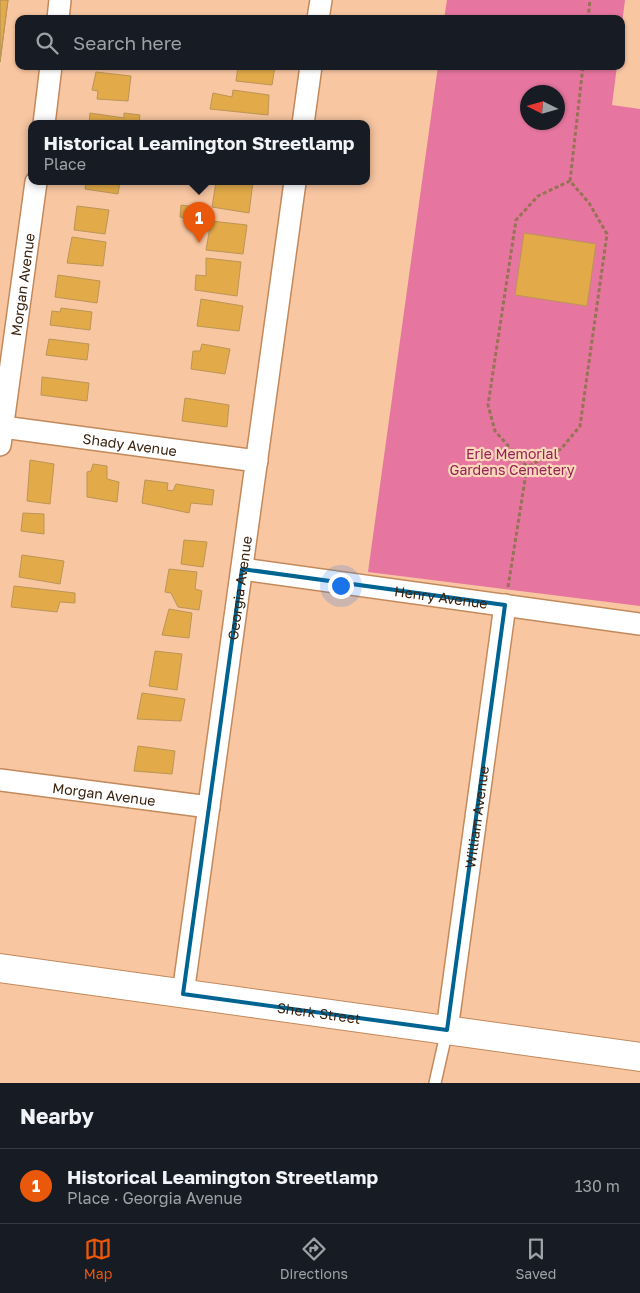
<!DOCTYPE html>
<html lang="en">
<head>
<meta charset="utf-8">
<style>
	:root { --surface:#171b24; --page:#242831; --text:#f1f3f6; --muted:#9ea1a6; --line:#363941; --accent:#ea580c }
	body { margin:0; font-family:"Golos Text",sans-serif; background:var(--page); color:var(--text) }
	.compass { position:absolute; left:520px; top:85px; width:45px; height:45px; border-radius:50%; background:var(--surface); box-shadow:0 1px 4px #0004; rotate:275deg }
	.you { position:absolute; left:340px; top:585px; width:18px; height:18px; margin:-12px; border:4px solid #fff; border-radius:50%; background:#1a73e8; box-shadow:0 0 0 8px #1a73e833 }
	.badge { display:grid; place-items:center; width:32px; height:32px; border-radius:50%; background:var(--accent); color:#fff; font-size:16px; font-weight:700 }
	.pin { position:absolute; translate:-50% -41px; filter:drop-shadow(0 1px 2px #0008) }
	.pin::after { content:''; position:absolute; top:26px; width:18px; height:15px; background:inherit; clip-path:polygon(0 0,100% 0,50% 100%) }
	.popup { position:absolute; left:28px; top:120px; width:342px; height:65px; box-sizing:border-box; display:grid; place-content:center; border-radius:10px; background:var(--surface); filter:drop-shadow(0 1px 4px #0005); font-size:16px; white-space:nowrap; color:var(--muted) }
	.popup b { font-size:19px; color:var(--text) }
	.popup::after { content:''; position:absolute; left:50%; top:100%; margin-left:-10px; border:10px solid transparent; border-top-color:var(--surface) }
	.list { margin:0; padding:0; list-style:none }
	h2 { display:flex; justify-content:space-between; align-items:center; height:65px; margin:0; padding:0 20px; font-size:21px }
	h2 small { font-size:16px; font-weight:400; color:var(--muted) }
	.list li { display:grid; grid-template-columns:32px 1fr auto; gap:15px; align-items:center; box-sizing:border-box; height:75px; padding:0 20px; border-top:1px solid var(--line) }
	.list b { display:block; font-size:19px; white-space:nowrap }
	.list p { margin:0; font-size:16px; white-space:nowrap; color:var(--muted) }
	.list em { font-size:16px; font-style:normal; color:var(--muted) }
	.icon { flex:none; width:28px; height:28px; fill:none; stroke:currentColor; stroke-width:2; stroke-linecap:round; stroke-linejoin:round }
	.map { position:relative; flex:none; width:640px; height:1083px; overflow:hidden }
	.search { position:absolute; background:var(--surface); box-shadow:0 1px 4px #0004; left:15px; right:15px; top:15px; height:55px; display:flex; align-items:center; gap:12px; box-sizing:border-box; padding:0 18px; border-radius:10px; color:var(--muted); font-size:19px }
	.sheet { height:140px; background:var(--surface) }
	nav { display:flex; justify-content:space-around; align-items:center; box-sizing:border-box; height:70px; border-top:1px solid var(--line); background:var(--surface); font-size:14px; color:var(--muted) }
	nav a { display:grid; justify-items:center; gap:2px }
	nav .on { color:var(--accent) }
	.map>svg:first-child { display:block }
	.green { fill:#e6769f; fill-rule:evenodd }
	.building { fill:#e2aa49; stroke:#bc9556 }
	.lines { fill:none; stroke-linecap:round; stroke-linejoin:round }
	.lane-casing { stroke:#c3895b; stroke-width:14 }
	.street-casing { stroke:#c3895b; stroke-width:24 }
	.secondary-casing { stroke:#c3895b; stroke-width:30 }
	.path { stroke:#977356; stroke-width:3; stroke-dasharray:4 2.5; stroke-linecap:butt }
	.lane { stroke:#fff; stroke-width:11 }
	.street { stroke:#fff; stroke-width:21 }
	.secondary { stroke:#fff; stroke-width:28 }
	.marked { fill:none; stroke:#006493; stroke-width:4; stroke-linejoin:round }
	.labels { text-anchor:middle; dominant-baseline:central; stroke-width:4.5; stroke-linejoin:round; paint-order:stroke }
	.street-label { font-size:14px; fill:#39220e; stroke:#fcd6ba }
	.park-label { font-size:14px; fill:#922154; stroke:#fcd6ba }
</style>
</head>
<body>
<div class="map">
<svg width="640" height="1083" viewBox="0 0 640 1083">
	<rect width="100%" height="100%" fill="#f8c6a1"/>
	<path class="green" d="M447 0H625L621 31V19H444Z
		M438 66H617L612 105 640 109V606L368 572ZM528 92H558V122H528Z"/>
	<path class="building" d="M0 0H8L0 62Z
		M0 0H8L0 62Z
		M238 66H275L272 85 236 81Z
		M96 72 131 76 128 101 97 99 98 91 92 90Z
		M233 90 269 95 268 115 210 109 213 93 232 97Z
		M90 113 124 118V113L140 115 139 124H89Z
		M86 182H120L118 194 85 189Z
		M216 182H253L249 213 212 207Z
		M181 205 202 208 199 220 180 217Z
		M77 206 109 210 105 234 74 230Z
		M211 221 247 225 243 254 206 250Z
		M524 233 596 244 587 306 515 295Z
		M72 237 106 242 103 266 67 263Z
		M206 258 241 262 237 296 195 290 196 275 206 276Z
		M58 275 100 281 97 303 55 297Z
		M201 299 243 306 239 331 197 326Z
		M61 308 92 312 90 330 50 325 52 311 60 312Z
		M49 339 89 344 87 360 46 355Z
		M202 344 230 349 225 374 191 369 193 351H200Z
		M42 377 89 383 87 401 41 395Z
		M185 398 229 405 227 427 182 421Z
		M30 460 54 464 50 504 27 501Z
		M93 464 107 466V479L119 482 117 502 87 497V472L91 471Z
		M145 480 168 483 167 490 173 491 176 484 214 490 212 505 191 503 189 513 142 503Z
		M23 513 44 514V534L21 531Z
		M184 540 207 542 203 567 181 564Z
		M22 555 64 561 60 584 19 577Z
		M169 569 197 572 195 589 202 591 199 610 178 607 171 593 165 592Z
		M14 586 75 593V603L60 602 57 612 11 607Z
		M169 609 192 613 189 638 162 635Z
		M155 651 182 654 177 690 149 686Z
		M142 693 185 699 181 721 137 719Z
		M138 746 175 751 172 774 134 771Z"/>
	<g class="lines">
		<g class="lane-casing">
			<path id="lane" d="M435 1083 447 1030"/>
		</g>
		<g class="street-casing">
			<g id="street">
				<path d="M58 19 60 0"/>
				<path d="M318 19 321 0"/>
				<path d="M44 124 51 66"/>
				<path d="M303 124 311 66"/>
				<path id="s1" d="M3 427 257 461"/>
				<path id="s2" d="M0 445 36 182"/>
				<path id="s3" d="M242 569 640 624"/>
				<path id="s4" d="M0 780 209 807"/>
				<path id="s5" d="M183 994 295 182"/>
				<path id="s6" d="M447 1030 505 605"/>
			</g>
		</g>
		<g class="secondary-casing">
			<g id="secondary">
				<path id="s7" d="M0 968 640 1057"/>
			</g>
		</g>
		<path class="path" d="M588 19 590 0
			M570 181 583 66
			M508 587 527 467 561 449 580 426 607 234 589 203 570 181 538 196 516 220 488 405 495 431 527 467"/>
		<use href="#lane" class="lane"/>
		<use href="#street" class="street"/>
		<use href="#secondary" class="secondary"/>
	</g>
	<path class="marked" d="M242 569 505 605 447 1030 183 994Z"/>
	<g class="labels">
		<g class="street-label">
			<text stroke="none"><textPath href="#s2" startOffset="162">Morgan Avenue</textPath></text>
			<text stroke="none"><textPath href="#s1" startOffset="128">Shady Avenue</textPath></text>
			<text stroke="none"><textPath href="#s5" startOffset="410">Georgia Avenue</textPath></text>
			<text stroke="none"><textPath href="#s3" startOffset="201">Henry Avenue</textPath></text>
			<text stroke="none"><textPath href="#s4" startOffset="105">Morgan Avenue</textPath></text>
			<text stroke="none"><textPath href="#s6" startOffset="215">William Avenue</textPath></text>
			<text stroke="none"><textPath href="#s7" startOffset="322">Sherk Street</textPath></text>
		</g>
		<g class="park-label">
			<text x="512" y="453">Erie Memorial<tspan x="512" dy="16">Gardens Cemetery</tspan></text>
		</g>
	</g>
</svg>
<svg class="compass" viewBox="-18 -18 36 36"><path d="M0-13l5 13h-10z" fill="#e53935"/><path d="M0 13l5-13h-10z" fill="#9ea1a6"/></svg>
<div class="you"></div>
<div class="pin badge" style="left:199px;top:243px">1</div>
<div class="popup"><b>Historical Leamington Streetlamp</b>Place</div>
<div class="search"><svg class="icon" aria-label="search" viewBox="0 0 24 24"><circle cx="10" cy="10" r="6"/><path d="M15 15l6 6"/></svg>Search here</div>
</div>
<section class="sheet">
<h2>Nearby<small></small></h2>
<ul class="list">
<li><span class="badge">1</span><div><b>Historical Leamington Streetlamp</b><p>Place · Georgia Avenue</p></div><em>130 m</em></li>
</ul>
</section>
<nav>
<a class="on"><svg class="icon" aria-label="map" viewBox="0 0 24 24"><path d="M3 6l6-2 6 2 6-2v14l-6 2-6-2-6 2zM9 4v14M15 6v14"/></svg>Map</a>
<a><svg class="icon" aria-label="directions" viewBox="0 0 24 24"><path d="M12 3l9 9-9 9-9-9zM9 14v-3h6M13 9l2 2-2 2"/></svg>Directions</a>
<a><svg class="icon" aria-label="saved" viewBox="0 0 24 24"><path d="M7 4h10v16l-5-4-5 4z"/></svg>Saved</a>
</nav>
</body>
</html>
